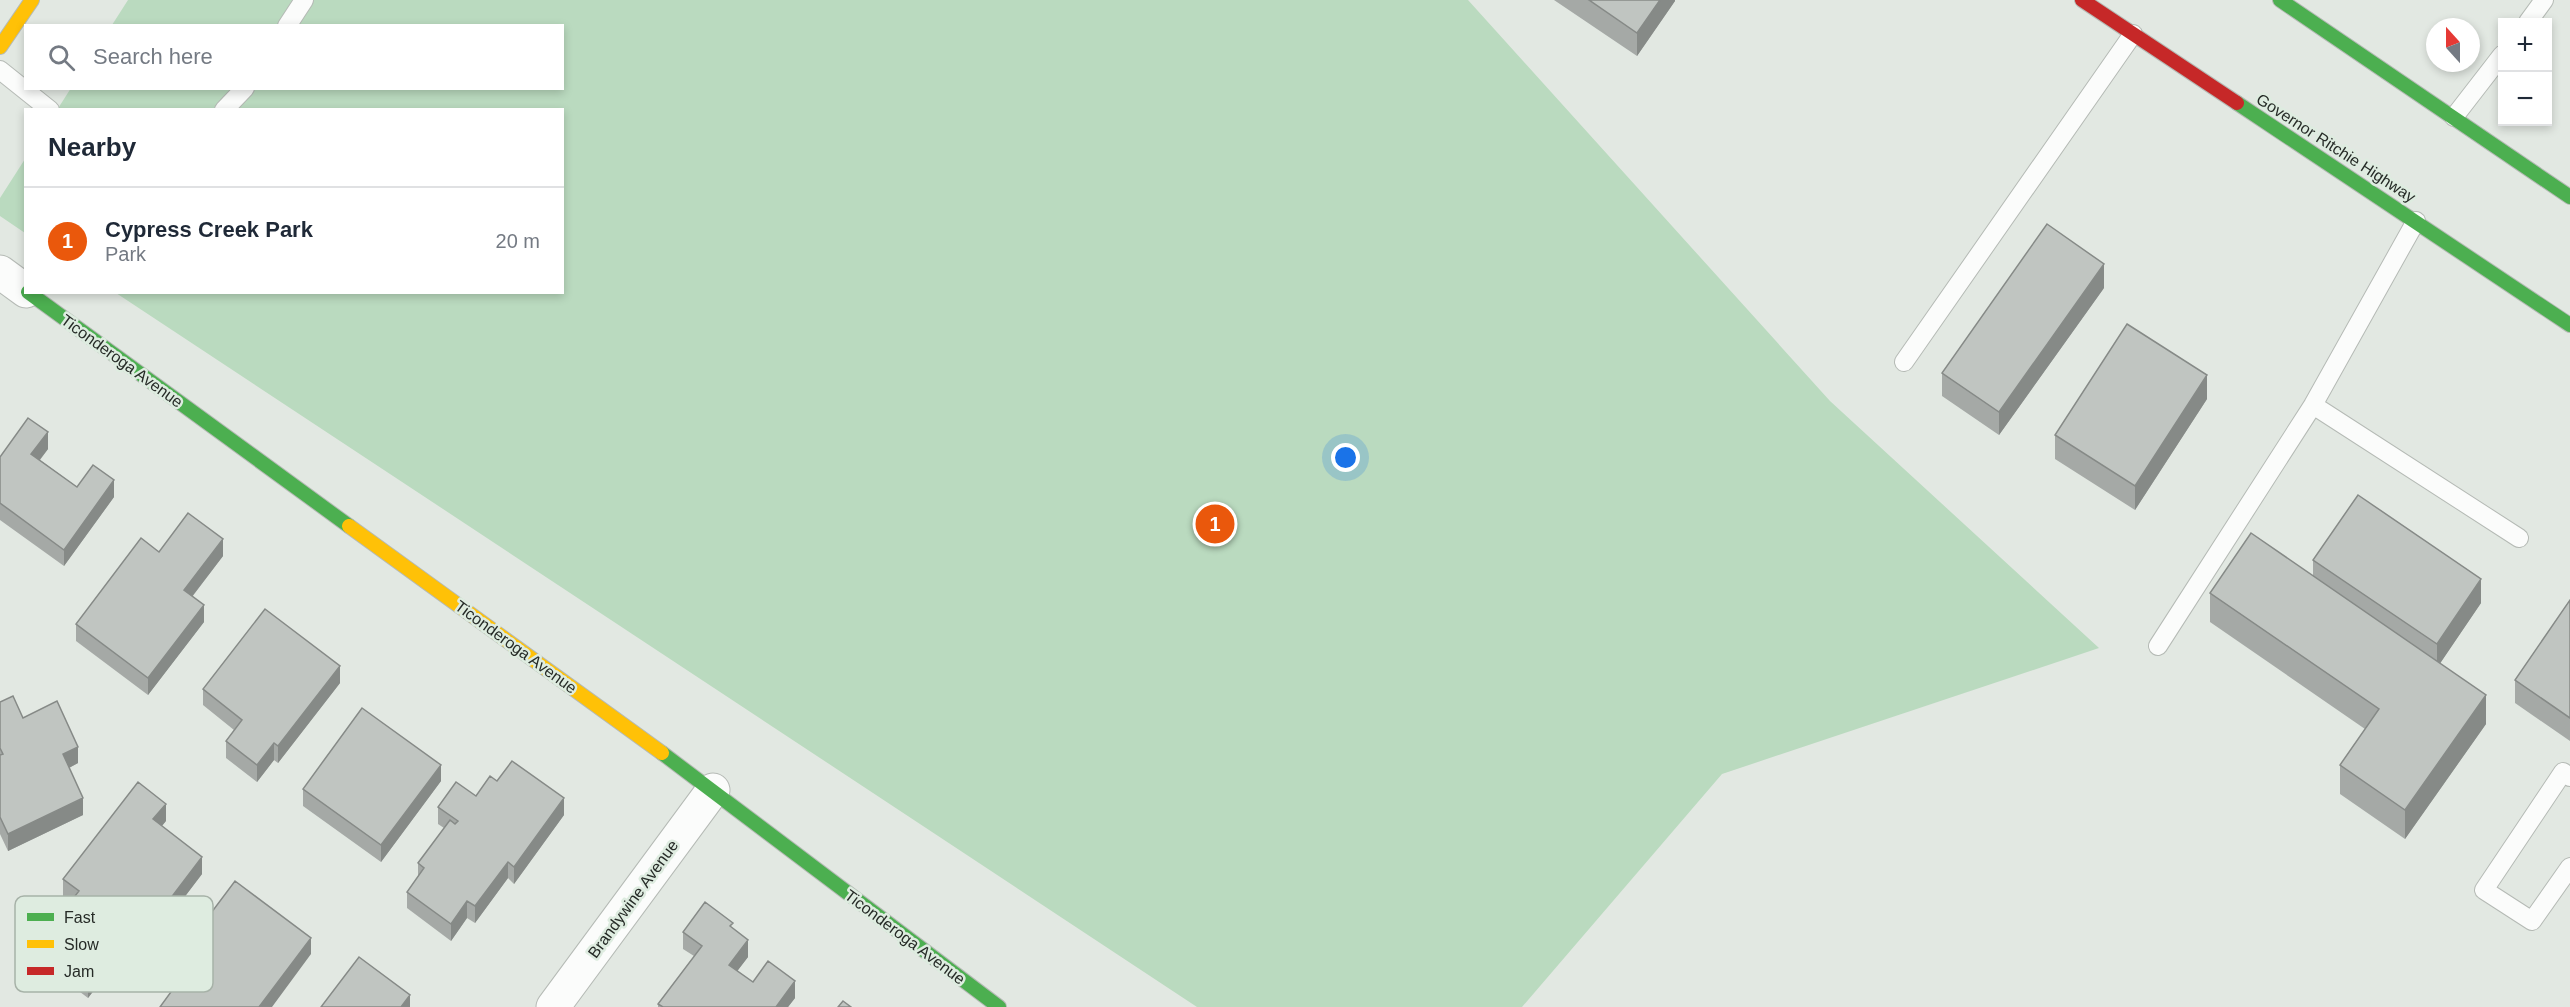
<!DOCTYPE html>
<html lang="en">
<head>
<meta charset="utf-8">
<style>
	:root { --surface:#fff; --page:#f2f2f3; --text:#1f2937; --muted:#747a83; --line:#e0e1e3; --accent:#ea580c }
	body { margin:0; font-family:Arial,sans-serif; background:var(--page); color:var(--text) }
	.controls { position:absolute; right:18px; top:18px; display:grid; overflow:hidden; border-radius:0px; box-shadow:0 3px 9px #0003 }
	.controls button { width:54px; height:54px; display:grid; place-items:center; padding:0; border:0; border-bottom:2px solid var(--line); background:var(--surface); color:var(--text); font:30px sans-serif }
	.compass { position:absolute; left:2426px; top:18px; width:54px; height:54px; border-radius:50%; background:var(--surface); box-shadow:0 3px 9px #0003; rotate:339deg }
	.you { position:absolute; left:1346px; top:458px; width:21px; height:21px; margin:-15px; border:4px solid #fff; border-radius:50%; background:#1a73e8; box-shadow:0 0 0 9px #1a73e833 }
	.badge { display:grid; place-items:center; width:39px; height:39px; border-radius:50%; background:var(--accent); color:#fff; font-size:20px; font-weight:700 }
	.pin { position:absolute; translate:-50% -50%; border:3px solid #fff; box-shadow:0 2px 6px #0006 }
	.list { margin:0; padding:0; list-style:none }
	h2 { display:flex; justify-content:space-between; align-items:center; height:78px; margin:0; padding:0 24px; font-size:26px }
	h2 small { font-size:20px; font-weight:400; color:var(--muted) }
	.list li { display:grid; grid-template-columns:39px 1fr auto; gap:18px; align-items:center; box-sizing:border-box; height:108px; padding:0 24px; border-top:2px solid var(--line) }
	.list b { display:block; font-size:22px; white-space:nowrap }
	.list p { margin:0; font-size:20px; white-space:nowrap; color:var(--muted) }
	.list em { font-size:20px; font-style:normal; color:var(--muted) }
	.icon { flex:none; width:33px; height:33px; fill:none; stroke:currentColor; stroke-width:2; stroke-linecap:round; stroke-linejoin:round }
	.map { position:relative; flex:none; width:2570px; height:1007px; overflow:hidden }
	.search { position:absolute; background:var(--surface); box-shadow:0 3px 9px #0003; left:24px; top:24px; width:540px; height:66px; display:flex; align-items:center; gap:15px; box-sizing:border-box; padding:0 21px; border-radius:0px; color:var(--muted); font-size:22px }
	.panel { position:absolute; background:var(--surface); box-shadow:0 3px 9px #0003; left:24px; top:108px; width:540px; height:186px; border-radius:0px }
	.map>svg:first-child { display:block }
	.green { fill:#badabf }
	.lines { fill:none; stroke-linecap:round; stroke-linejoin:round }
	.lane-casing { stroke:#b5bab5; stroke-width:20 }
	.street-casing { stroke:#b5bab5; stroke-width:35 }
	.fast-casing { stroke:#b5bab5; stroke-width:16 }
	.slow-casing { stroke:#b5bab5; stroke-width:16 }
	.jam-casing { stroke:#b5bab5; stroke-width:16 }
	.lane { stroke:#fbfcfb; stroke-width:18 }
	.street { stroke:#fbfcfb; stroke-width:33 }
	.fast { stroke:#4caf50; stroke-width:14 }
	.slow { stroke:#ffc107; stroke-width:14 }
	.jam { stroke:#c62828; stroke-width:14 }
	.wall { fill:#a5a9a6 }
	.shaded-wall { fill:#868a87 }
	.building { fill:#c0c5c1; stroke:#868a87; stroke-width:1.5 }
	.labels { text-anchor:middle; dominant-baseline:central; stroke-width:5; stroke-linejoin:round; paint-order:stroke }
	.street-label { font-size:16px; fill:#262b27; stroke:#deece0 }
	.key { fill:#deece0; stroke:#a7b2a8; stroke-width:1.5 }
	.key-label { font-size:16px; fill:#262b27 }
</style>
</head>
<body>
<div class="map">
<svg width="2570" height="1007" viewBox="0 0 2570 1007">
	<rect width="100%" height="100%" fill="#e2e8e2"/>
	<path class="green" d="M128 0H1468L1830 401 2099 648 1722 774 1522 1007H1197L116 293 562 292V110H57L71 88H562V26L112 25Z
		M25 159V233L0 216V198Z"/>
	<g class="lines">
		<g class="lane-casing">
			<path id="lane" d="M2528 22 2544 0
				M287 26 304 0
				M0 70 50 110
				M224 110 245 88
				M2454 117 2502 55
				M1904 362 2133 34
				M2313 405 2519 538
				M2158 646 2313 405 2416 221
				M2570 777 2563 772 2484 890 2532 921 2570 867"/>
		</g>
		<g class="street-casing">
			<path id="street" d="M0 272 26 291
				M553 1007 713 790"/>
		</g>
		<g class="fast-casing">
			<path id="fast" d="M2280 0 2570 197
				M2237 103 2570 325
				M28 292 349 526
				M662 753 999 1007"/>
		</g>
		<g class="slow-casing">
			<path id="slow" d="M0 47 32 0
				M349 526 662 753"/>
		</g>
		<g class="jam-casing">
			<path id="jam" d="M2082 0 2237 103"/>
		</g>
		<use href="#lane" class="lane"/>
		<use href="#street" class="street"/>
		<use href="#fast" class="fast"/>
		<use href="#slow" class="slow"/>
		<use href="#jam" class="jam"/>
	</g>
	<path class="wall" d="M1554 0H1675V1L1637 56Z
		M2104 288 1999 435 1942 396V373Z
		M2207 399 2135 510 2055 459V435Z
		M48 449 40 460 77 487 114 497 64 566 0 520V457Z
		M159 552 223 556 192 597 204 622 148 695 76 641V624Z
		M2313 560 2481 603 2440 663 2486 724 2405 839 2340 794V765L2365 729 2210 622V593L2313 576Z
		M2570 600V741L2515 703V680Z
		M340 683 278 763 274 760 257 782 226 758V741L234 730 203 705V689Z
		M0 702 23 718 78 763 69 768 83 815 8 851 0 834Z
		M441 781 381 862 303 806V789Z
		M497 781 564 815 514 884 508 878 475 923 467 918 451 941 407 908V892L418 877V863L444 828 438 824V807L476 796Z
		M166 821 162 826 202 874 123 978 111 968 88 998 38 960V943L71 901 63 896V879Z
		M733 929 748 957 737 971 753 982 795 998 788 1007H658V1004L694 956 683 949V932Z
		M311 954 179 981 175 978V961Z"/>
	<path class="shaded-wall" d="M1660 0H1675V1L1637 56V33Z
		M2104 264V288L1999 435V412Z
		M2207 375V399L2135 510V486Z
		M48 432V449L31 471V454Z
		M114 480V497L64 566V550Z
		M223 539V556L184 607V590Z
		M2481 579V603L2437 668V644Z
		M204 605V622L148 695V678Z
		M340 666V683L278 763V746Z
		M2486 695V724L2405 839V810Z
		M274 743V760L257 782V765Z
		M78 747V763L63 771V754Z
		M441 765V781L381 862V845Z
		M83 798V815L8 851V834Z
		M564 798V815L514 884V867Z
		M166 804V821L153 836V819Z
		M202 857V874L123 978V961Z
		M508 862V878L475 923V906Z
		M467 901V918L451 941V924Z
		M311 938V954L272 1007H259Z
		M748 940V957L729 982V965Z
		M111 951V968L88 998V981Z
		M795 981V998L788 1007H776Z
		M410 995V1007H401Z"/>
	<path class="building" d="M1589 0H1660L1637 33Z
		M2047 224 2104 264 1999 412 1942 373Z
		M2127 324 2207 375 2135 486 2055 435Z
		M28 418 48 432 31 454 77 487 93 465 114 480 64 550 0 503V457Z
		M2358 495 2481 579 2437 644 2313 560Z
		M188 513 223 539 184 590 204 605 148 678 76 624 141 538 159 552Z
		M2251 533 2486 695 2405 810 2340 765 2379 709 2210 593Z
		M2570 600V718L2515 680Z
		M265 609 340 666 278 746 274 743 257 765 226 741 242 720 203 689Z
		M13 696 23 718 57 701 78 747 63 754 83 798 8 834 0 817V755L3 754 0 748V702Z
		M362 708 441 765 381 845 303 789Z
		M512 761 564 798 514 867 508 862 475 906 467 901 451 924 407 892 424 868 418 863 450 820 455 824 458 821 438 807 456 782 476 796 490 776 497 781Z
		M138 782 166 804 153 819 202 857 123 961 111 951 88 981 38 943 79 891 63 879Z
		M235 881 311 938 259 1007H160L187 970 175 961Z
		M705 902 733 923 730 926 748 940 729 965 753 982 768 961 795 981 776 1007H663L658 1004 702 946 683 932Z
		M359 957 410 995 401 1007H321Z
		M843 1001 851 1007H838Z"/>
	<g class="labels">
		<g class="street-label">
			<text transform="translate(2336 148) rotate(33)">Governor Ritchie Highway</text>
			<text transform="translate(122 361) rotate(36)">Ticonderoga Avenue</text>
			<text transform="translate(516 647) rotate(36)">Ticonderoga Avenue</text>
			<text transform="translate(633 899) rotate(-54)">Brandywine Avenue</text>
			<text transform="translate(905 937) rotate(37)">Ticonderoga Avenue</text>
		</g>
	</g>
	<rect x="15" y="896" width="198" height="96" rx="9" class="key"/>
	<rect x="27" y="913" width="27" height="8" fill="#4caf50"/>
	<rect x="27" y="940" width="27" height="8" fill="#ffc107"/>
	<rect x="27" y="967" width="27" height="8" fill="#c62828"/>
	<g class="key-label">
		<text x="64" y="923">Fast</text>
		<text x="64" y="950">Slow</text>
		<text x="64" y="977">Jam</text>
	</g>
</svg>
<div class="controls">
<button>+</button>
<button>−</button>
</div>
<svg class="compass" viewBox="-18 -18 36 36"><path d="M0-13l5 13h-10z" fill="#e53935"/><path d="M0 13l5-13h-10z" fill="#747a83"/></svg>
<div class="you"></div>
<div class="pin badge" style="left:1215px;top:524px">1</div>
<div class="search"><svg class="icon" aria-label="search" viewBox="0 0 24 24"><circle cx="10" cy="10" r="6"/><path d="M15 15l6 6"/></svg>Search here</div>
<section class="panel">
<h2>Nearby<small></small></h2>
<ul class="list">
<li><span class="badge">1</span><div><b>Cypress Creek Park</b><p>Park</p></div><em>20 m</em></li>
</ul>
</section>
</div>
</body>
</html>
